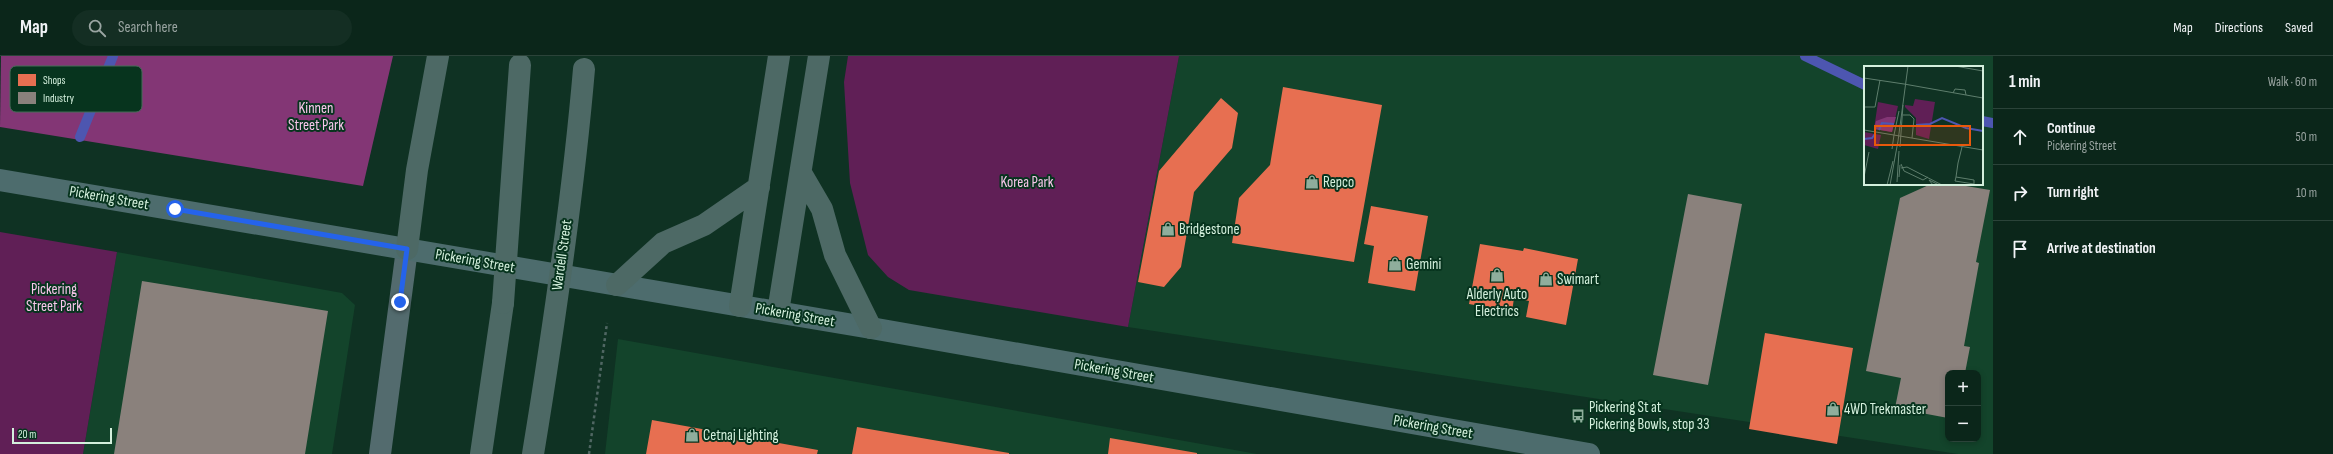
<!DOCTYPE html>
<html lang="en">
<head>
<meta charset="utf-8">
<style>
	:root { --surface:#0b261a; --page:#142e23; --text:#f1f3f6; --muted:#9aa5a2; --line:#2b4339 }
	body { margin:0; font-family:"Sofia Sans Condensed",sans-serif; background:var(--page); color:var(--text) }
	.controls { position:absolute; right:12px; bottom:12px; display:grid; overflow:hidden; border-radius:8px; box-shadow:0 2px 6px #0003 }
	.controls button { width:36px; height:36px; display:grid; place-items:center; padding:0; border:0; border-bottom:1px solid var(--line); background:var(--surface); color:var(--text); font:20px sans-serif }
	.scale { position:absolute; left:12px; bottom:10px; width:100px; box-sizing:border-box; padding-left:4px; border:2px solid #d4f0dd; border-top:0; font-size:11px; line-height:14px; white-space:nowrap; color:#d4f0dd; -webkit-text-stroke:3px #07341e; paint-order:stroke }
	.stop { position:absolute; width:12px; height:12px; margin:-9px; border:3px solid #2563eb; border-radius:50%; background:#fff }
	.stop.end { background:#2563eb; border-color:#fff; box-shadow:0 1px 4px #0008 }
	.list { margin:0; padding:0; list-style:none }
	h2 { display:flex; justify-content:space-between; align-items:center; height:52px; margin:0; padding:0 16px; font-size:17px }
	h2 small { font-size:13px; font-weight:400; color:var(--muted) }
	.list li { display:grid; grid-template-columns:26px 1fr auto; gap:12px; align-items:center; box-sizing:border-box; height:56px; padding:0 16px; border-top:1px solid var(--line) }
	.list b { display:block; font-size:15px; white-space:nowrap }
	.list p { margin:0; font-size:13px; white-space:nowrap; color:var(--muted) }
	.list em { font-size:13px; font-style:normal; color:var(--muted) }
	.icon { flex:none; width:22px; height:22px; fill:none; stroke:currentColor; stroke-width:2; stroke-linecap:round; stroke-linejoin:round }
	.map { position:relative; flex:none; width:1993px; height:398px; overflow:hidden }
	header { display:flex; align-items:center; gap:24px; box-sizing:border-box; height:56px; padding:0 20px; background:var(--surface); border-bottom:1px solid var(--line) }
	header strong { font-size:19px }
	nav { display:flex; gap:22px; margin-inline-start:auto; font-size:14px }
	.search { width:280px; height:36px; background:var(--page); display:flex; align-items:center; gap:10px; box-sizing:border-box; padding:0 14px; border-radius:22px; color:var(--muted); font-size:15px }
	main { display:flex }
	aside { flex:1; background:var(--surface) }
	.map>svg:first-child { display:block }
	.built { fill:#13442b; fill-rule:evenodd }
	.green { fill:#601f56 }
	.forest { fill:#833675 }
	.shops { fill:#e76f51 }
	.industry { fill:#8a817c }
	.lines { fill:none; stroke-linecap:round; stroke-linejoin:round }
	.stream { stroke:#4d56b0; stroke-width:10 }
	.path { stroke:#506763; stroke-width:2.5; stroke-dasharray:3 3; stroke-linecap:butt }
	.street { stroke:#536b6e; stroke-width:22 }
	.secondary { stroke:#4d6c6d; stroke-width:22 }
	.highway { stroke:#4d6965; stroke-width:22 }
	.highway-bridge { stroke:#4d6965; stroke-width:22 }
	.route { stroke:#2563eb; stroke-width:5 }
	.labels { text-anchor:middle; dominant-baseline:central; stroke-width:4; stroke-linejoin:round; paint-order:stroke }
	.park-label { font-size:15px; fill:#f9c6eb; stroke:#07341e }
	.poi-label { font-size:15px; fill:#d4f0dd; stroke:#07341e; text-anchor:start }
	.street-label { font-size:15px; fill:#d4f0dd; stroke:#07341e }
	.inset-river { fill:none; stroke:#4d56b0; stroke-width:2 }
	.inset-road { fill:none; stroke:#5e7e6d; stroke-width:1 }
	.view { fill:#e8590c; fill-opacity:0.15; stroke:#e8590c; stroke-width:2 }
	.inset-edge { fill:none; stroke:#d4f0dd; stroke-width:2 }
	.key { fill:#07341e; stroke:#446c57; stroke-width:1 }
	.key-label { font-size:11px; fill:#d4f0dd }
</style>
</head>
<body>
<header>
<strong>Map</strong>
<div class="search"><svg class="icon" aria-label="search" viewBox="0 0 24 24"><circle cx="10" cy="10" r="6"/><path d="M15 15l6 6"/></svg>Search here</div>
<nav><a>Map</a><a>Directions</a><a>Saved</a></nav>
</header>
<main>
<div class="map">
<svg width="1993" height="398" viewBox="0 0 1993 398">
	<rect width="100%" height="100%" fill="#0f3223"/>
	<path class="built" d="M1179 0H1993V398H1958L1128 271ZM1865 11H1982V128H1865ZM1948 317H1978V383H1948Z
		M117 196 342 237 355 249 332 398H83Z
		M618 283 1257 398H605Z"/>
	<path class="green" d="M848 0H1179L1128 271 909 234 888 221 868 199 850 127 844 26Z
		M0 176 117 196 83 398H0Z"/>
	<path class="forest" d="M1 0H393L363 130 0 71Z"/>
	<path class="shops" d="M1283 31 1382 49 1354 206 1232 187 1239 142 1270 109Z
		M1221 42 1238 57 1232 92 1194 136 1181 211 1164 231 1138 226 1159 115Z
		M1371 150 1428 160 1415 235 1368 227 1374 190 1364 188Z
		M1480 188 1523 195 1524 192 1578 203 1566 269 1526 261 1529 245 1514 242 1512 256 1469 248Z
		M1765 277 1853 292 1837 388 1749 373Z
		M652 364 818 394 817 398H646Z
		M857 371 1009 397V398H852Z
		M1110 382 1197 397V398H1108Z"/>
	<path class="industry" d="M1931 128H1954L1990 134 1976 206 1979 207 1964 290 1970 291 1965 317H1948V362L1895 352 1901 322 1866 315 1900 142Z
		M1688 138 1742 148 1708 329 1653 319Z
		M142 225 328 255 305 398H114Z"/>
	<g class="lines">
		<path class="stream" d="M1805 0 1865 29
			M1982 65 1993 67
			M80 81 113 0"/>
		<path class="path" d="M589 398 607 267"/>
		<path class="street" d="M380 398 407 193"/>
		<path class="secondary" d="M0 124 871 272 1589 398"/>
		<path class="highway" d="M801 117 822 153 835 199 871 272
			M407 193 417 114 438 0
			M617 229 663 187 704 169 759 131
			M740 250 779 0
			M778 256 819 0
			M481 398 503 247"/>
		<path class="highway-bridge" d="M503 247 520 9
			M533 398C554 270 573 142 584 13"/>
	</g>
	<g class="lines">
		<path class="route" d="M175 153 407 193 400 246"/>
	</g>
	<defs>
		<g id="shop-bare" transform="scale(1.08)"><path d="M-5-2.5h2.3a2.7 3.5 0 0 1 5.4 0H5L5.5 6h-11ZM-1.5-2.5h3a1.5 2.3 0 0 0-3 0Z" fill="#8fae9c" stroke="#07341e" stroke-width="2.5" paint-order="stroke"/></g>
		<g id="bus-bare" transform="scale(1.08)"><path d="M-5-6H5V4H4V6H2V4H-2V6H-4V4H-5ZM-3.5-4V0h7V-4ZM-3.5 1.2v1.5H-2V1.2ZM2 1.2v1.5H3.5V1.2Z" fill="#8fae9c" stroke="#07341e" stroke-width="2.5" paint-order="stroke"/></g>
	</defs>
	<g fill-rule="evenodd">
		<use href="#shop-bare" x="1312" y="126"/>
		<use href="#shop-bare" x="1168" y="173"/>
		<use href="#shop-bare" x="1395" y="208"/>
		<use href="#shop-bare" x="1497" y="219"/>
		<use href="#shop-bare" x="1546" y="223"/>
		<use href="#shop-bare" x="1833" y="353"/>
		<use href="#bus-bare" x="1578" y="360"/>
		<use href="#shop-bare" x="692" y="379"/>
	</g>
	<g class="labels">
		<g class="park-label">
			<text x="316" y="52">Kinnen<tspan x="316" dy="17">Street Park</tspan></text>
			<text x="1027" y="126">Korea Park</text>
			<text x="54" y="233">Pickering<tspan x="54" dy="17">Street Park</tspan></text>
		</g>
		<g class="poi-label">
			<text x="1323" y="126">Repco</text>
			<text x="1179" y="173">Bridgestone</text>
			<text x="1406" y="208">Gemini</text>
			<text x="1557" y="223">Swimart</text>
			<text x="1497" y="238" text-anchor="middle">Alderly Auto<tspan x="1497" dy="17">Electrics</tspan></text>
			<text x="1589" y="351">Pickering St at<tspan x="1589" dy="17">Pickering Bowls, stop 33</tspan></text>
			<text x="1844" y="353">4WD Trekmaster</text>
			<text x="703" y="379">Cetnaj Lighting</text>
		</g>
		<g class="street-label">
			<text transform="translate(109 142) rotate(10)">Pickering Street</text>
			<text transform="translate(562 199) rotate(-82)">Wardell Street</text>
			<text transform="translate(475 205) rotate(10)">Pickering Street</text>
			<text transform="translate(795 259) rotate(10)">Pickering Street</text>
			<text transform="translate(1114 315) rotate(10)">Pickering Street</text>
			<text transform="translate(1433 371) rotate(10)">Pickering Street</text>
		</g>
	</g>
	<g transform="translate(1864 10)">
		<rect width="119" height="119" fill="#0f3223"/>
		<path d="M51 33 71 36 65 73 52 69V52L41 41V39L49 40ZM14 36 34 40 28 66 10 63ZM0 66 17 69 14 83 0 79Z" fill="#601f56"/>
		<path d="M23 51H32L28 66 10 63 12 55Z" fill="#833675"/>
		<path class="inset-river" d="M52 59 66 58 78 52 102 62 119 65M15 64 18 57 30 58M0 73 8 72 11 68"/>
		<path class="inset-road" d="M91 0 119 5M0 12 40 18M40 18 119 32M89 27 91 23 101 24 102 29M0 41H11L16 14M39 49H46L50 53 48 72M0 64 119 84M30 69 35 45M36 81 39 39M28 83 30 69M37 98 40 105 59 114 64 111M37 102 43 101 78 119M0 111 5 86M35 111 36 99M92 111 110 114V118L91 115 92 111 94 97 98 81M33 116 35 85M23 119 29 95M26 119 34 75 44 0M69 119 65 114 75 119"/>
		<path class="view" d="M11 60H106V79H11Z"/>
		<rect width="119" height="119" class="inset-edge"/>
	</g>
	<rect x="10" y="10" width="132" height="46" rx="6" class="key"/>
	<rect x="18" y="18" width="18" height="12" fill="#e76f51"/>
	<rect x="18" y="36" width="18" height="12" fill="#8a817c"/>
	<g class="key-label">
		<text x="43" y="28">Shops</text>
		<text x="43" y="46">Industry</text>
	</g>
</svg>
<div class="controls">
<button>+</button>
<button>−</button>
</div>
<div class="scale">20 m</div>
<div class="stop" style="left:175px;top:153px"></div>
<div class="stop end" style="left:400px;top:246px"></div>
</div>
<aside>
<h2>1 min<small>Walk · 60 m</small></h2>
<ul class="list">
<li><svg class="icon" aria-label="ahead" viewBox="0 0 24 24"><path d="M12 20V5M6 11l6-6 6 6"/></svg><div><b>Continue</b><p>Pickering Street</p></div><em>50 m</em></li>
<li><svg class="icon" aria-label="right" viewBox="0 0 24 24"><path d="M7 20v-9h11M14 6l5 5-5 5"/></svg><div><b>Turn right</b></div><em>10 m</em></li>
<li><svg class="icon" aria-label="arrive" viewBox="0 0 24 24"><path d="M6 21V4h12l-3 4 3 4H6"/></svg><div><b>Arrive at destination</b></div></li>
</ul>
</aside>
</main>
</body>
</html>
